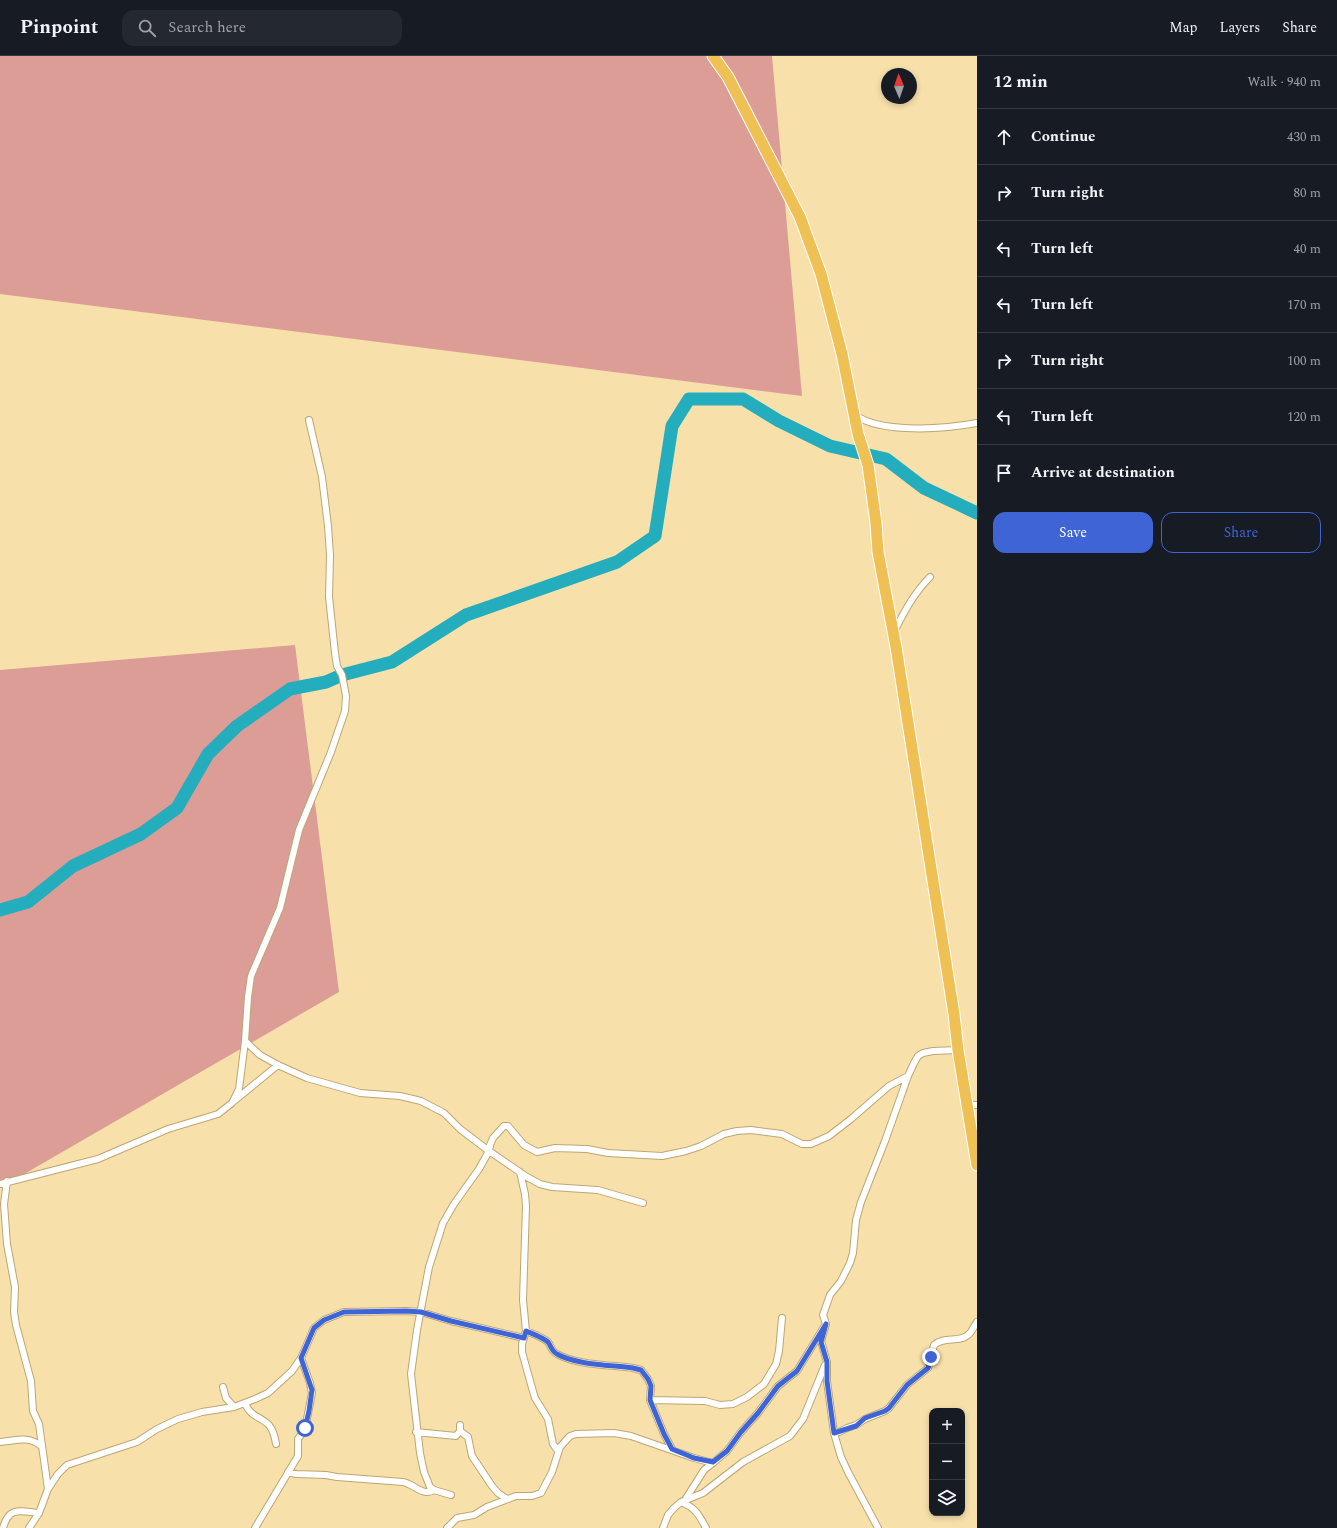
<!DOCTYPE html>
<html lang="en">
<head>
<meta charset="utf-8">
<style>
	:root { --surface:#171b24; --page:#242831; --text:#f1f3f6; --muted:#9ea1a6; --line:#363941; --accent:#3e64d6 }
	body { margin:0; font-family:Spectral,serif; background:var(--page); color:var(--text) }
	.controls { position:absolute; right:12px; bottom:12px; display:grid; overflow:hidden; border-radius:8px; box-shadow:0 2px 6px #0003 }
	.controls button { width:36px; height:36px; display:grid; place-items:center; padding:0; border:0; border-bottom:1px solid var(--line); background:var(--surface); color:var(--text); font:20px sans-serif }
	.compass { position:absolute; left:881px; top:12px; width:36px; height:36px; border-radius:50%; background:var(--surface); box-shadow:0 2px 6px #0003; rotate:358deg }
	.stop { position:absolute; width:12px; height:12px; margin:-9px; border:3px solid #3e64d6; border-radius:50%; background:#fff }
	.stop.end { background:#3e64d6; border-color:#fff; box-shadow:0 1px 4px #0008 }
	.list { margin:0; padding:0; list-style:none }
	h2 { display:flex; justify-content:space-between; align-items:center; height:52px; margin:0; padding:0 16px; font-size:17px }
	h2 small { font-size:13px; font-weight:400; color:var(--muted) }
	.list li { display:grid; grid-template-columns:26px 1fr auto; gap:12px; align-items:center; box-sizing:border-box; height:56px; padding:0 16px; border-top:1px solid var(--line) }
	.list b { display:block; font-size:15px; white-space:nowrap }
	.list em { font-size:13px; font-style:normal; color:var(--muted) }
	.actions { display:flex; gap:8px; padding:12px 16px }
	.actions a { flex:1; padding:9px 0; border:1px solid var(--accent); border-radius:12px; text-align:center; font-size:14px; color:var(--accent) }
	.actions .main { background:var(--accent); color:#fff }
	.icon { flex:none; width:22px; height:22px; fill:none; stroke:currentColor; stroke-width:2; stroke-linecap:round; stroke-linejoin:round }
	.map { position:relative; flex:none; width:977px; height:1472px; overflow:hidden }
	header { display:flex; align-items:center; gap:24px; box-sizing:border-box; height:56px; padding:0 20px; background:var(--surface); border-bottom:1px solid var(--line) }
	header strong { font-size:19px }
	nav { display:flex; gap:22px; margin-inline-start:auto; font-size:14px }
	.search { width:280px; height:36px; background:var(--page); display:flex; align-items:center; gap:10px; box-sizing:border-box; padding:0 14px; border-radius:12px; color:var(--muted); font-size:15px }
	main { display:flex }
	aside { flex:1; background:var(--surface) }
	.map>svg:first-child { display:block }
	.green { fill:#dc9d96 }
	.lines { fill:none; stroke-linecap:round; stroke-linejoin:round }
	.river { stroke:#24adbc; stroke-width:13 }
	.street-casing { stroke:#bda673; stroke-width:8 }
	.highway-casing { stroke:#fff; stroke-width:13 }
	.street { stroke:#fff; stroke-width:6 }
	.highway { stroke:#efc154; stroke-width:11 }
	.route { stroke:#3e64d6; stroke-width:5 }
</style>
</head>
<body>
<header>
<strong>Pinpoint</strong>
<div class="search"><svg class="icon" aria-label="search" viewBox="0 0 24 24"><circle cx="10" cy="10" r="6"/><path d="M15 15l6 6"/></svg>Search here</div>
<nav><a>Map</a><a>Layers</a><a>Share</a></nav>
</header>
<main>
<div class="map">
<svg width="977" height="1472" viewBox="0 0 977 1472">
	<rect width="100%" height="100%" fill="#f8e0ab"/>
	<path class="green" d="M0 0H772L802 340 0 238Z
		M295 589 339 936 0 1132V614Z"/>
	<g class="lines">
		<path class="river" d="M0 854 28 846 73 810 141 778 177 752 208 698 237 670 290 633 326 626 342 619 392 606 466 559 617 506 655 480 672 370 689 343H743L779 365 830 390 886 403 924 432 977 457"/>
		<g class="street-casing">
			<path id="street" d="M855 359C882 378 945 373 977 367
				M894 576C904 556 914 537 930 521
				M245 985 260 999 278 1009 307 1022 360 1037 400 1040 421 1045 444 1057 460 1073 489 1095 527 1121 540 1128 552 1131 598 1134 643 1147
				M234 1045 278 1009
				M967 1049H977
				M520 1116 525 1138 526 1150 523 1244 526 1275 522 1288V1296L532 1332 535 1342 548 1363 553 1388 558 1395
				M7 1125 4 1148 7 1188 15 1231 14 1256 16 1269 31 1325 33 1355 39 1368 48 1433
				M0 1128 98 1103 168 1073 218 1058 232 1047 239 1033 245 985 248 941 251 920 280 852 299 774 331 696 345 655 346 640 342 619 337 610 335 597 329 541 330 499 328 470 322 421 309 364
				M526 1275C533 1278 542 1281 548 1286 551 1290 552 1296 557 1298 576 1309 611 1309 633 1312L641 1314 648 1323 651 1330 650 1344 664 1378 672 1393
				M223 1331 226 1342 234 1351
				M650 1344 705 1345 720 1349 733 1348 747 1341 764 1328 776 1308 779 1295 782 1262
				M245 1347C250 1361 260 1360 269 1369 273 1374 275 1381 276 1388
				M460 1375 468 1381 472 1400 492 1430 498 1437 507 1443
				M416 1376 456 1380 460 1375V1369
				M834 1377 839 1376 847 1372 856 1369 865 1363 885 1355 889 1352 907 1329 928 1312 934 1289C944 1280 959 1287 968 1279 972 1276 974 1270 977 1266
				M0 1386C15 1385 28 1379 41 1390
				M288 1416 296 1418 326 1419 337 1421 403 1426C414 1428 423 1441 434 1434
				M451 1439 434 1434 430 1431 424 1416 420 1397 411 1318 417 1274 429 1211 443 1167 454 1148 479 1113 489 1095 490 1089 493 1082 504 1070H508L524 1089 537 1096 555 1092 587 1093 608 1097 662 1100 686 1095 701 1090 724 1078 737 1075 751 1074 782 1078 802 1088H811L829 1080 851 1063 889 1030 908 1020
				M685 1444 704 1414 713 1407
				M681 1446C696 1452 699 1459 706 1472
				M3 1472C9 1450 20 1455 39 1457
				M29 1472 39 1457 48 1433 58 1418 67 1409 137 1386 157 1373 178 1363 202 1356 234 1351 255 1343 268 1337 292 1315 301 1302 314 1272 324 1264 344 1256 406 1255 421 1256 451 1265 524 1282
				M255 1472 298 1400V1383L305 1373 312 1337 310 1327 301 1302
				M447 1472 457 1462 474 1459 487 1451 516 1440H532L541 1437 552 1416 560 1391 570 1380 576 1378 614 1377 631 1380 694 1402 713 1407 727 1395 741 1376 758 1357 778 1330 797 1315 824 1271
				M663 1472 668 1459 674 1452 681 1446 703 1437 743 1406 790 1380 803 1363 825 1309
				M878 1472 848 1416 841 1401 834 1377 827 1325V1306L821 1285 826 1268 823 1259 830 1239 841 1225 850 1207 853 1197 856 1164 861 1146 885 1085 908 1020 914 1007 918 1000 923 997 933 995 958 994"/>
		</g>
		<g class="highway-casing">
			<path id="highway" d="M713 0 728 21 800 161 821 218 842 298 858 378 868 409 876 467 878 496 896 591 954 958 958 994 977 1109"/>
		</g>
		<use href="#street" class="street"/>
		<use href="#highway" class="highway"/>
	</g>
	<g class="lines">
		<path class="route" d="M305 1372 309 1355 312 1334 301 1302 314 1272 324 1264 344 1256 406 1255 421 1256 451 1265 524 1282 526 1275C533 1278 542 1281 548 1286 551 1290 552 1296 557 1298 576 1309 611 1309 633 1312L641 1314 648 1323 651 1330 650 1344 664 1378 672 1393 694 1402 713 1406 727 1395 741 1376 758 1357 778 1330 797 1315 826 1268 821 1286 827 1306V1325L834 1377 856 1370 865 1362 885 1355 889 1352 907 1329 928 1312 931 1301"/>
	</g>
</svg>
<div class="controls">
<button>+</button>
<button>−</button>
<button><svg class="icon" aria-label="layers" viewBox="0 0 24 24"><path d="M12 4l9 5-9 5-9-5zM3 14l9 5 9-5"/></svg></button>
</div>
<svg class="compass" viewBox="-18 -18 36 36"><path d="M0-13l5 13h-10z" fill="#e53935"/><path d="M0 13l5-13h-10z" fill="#9ea1a6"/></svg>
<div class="stop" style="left:305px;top:1372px"></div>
<div class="stop end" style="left:931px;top:1301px"></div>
</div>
<aside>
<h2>12 min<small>Walk · 940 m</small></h2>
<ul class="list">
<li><svg class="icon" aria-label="ahead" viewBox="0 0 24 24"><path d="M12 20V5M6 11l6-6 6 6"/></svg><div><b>Continue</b></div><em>430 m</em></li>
<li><svg class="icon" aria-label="right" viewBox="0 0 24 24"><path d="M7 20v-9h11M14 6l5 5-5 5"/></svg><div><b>Turn right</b></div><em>80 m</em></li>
<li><svg class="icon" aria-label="left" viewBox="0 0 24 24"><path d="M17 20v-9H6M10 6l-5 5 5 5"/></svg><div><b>Turn left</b></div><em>40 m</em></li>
<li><svg class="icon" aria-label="left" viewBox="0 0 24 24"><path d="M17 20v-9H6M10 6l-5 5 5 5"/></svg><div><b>Turn left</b></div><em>170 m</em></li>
<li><svg class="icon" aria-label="right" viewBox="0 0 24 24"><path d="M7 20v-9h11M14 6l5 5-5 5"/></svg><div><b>Turn right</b></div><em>100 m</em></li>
<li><svg class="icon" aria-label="left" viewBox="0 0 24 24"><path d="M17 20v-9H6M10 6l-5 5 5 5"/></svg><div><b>Turn left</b></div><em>120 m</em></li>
<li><svg class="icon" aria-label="arrive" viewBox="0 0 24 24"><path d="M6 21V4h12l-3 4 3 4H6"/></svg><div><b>Arrive at destination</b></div></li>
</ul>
<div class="actions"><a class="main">Save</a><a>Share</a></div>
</aside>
</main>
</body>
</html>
